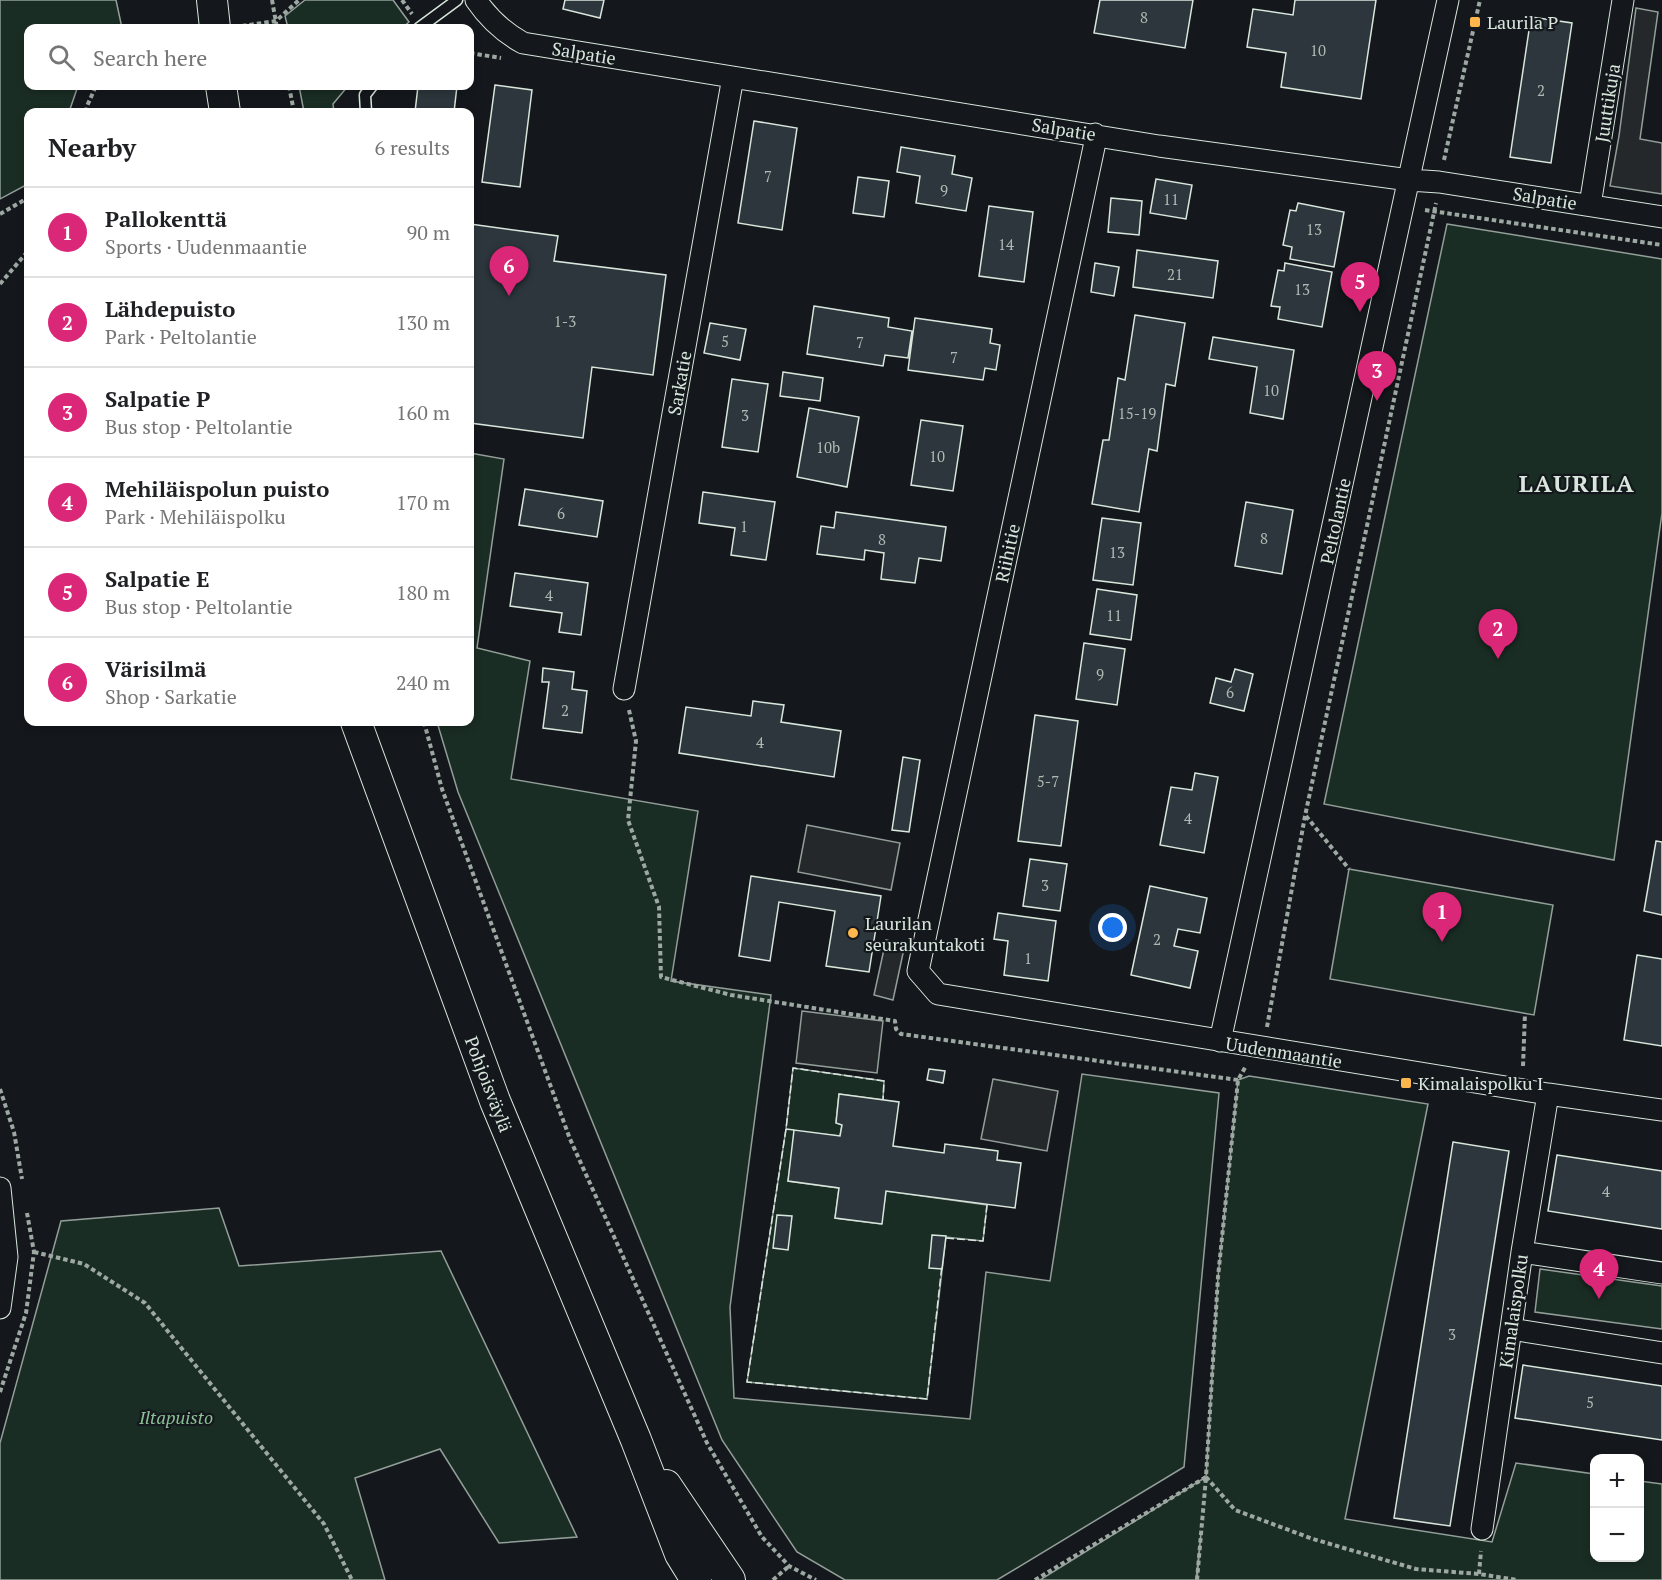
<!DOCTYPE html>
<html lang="en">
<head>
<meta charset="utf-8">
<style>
	:root { --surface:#fff; --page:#f6f6f6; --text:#202124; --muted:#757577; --line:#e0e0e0; --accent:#db2777 }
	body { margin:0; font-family:"PT Serif",serif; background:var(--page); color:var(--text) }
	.controls { position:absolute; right:18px; bottom:18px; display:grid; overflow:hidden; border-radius:12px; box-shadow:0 3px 9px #0003 }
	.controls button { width:54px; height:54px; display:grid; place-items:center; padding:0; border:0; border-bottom:2px solid var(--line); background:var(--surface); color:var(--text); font:30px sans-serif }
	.you { position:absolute; left:1113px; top:928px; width:21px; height:21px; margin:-15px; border:4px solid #fff; border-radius:50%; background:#1a73e8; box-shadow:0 0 0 9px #1a73e833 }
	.badge { display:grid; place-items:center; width:39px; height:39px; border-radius:50%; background:var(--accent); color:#fff; font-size:20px; font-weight:700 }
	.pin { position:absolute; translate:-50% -50px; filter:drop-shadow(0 2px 3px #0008) }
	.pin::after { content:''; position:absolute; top:32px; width:21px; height:18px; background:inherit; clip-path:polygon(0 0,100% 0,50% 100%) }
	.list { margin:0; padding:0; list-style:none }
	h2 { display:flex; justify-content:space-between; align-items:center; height:78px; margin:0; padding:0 24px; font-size:26px }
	h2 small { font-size:20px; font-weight:400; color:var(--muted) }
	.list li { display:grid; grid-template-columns:39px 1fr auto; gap:18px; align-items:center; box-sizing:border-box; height:90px; padding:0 24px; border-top:2px solid var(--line) }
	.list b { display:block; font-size:22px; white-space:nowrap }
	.list p { margin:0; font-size:20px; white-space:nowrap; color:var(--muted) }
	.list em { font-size:20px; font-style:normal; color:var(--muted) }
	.icon { flex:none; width:33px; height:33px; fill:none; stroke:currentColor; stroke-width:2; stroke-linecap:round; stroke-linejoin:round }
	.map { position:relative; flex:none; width:1662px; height:1580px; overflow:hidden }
	.search { position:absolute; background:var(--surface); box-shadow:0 3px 9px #0003; left:24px; top:24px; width:450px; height:66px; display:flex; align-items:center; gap:15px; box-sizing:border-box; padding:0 21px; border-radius:12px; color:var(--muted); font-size:22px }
	.panel { position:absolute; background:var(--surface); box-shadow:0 3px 9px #0003; left:24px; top:108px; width:450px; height:618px; border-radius:12px }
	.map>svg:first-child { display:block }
	.green { fill:#1a2d24; stroke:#939e99; stroke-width:1.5 }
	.parking { fill:#24282b; stroke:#939e99; stroke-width:1.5 }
	.building { fill:#2c363c; stroke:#d8e6dc; stroke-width:1.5 }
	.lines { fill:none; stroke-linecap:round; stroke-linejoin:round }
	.service-casing { stroke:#d8e6dc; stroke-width:13 }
	.minor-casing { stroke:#d8e6dc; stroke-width:23 }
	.secondary-casing { stroke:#d8e6dc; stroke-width:32 }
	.path { stroke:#9da8a2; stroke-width:4; stroke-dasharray:4.5 3; stroke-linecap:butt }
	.service { stroke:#14181c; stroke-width:10 }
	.minor { stroke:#14181c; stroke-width:21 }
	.secondary { stroke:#14181c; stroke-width:30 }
	.fence { stroke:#d8e6dc; stroke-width:1.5; stroke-dasharray:8 3; stroke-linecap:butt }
	.poi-dot { fill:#ffb74d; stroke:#14181c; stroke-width:2 }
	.labels { text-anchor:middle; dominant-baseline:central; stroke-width:4.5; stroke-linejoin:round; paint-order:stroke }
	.number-label { font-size:15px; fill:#adbab4 }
	.poi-label { font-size:18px; fill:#d8e6dc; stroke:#14181c; text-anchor:start }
	.street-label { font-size:18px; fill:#d8e6dc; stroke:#14181c }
	.park-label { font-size:18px; font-style:italic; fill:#8ac095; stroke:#14181c }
	.district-label { font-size:24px; font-weight:bold; letter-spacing:1.5px; fill:#d8e6dc; stroke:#14181c }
</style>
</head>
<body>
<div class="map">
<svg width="1662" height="1580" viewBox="0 0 1662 1580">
	<rect width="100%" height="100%" fill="#14181c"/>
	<path class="green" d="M0 0H116L122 28H28V86H78L69 112H28V184L0 199Z
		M305 0H393L409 22 402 28H288L285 16Z
		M299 86H348L333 104 334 112H304Z
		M1447 224 1662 259V513L1614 860 1324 804Z
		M470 453 504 459 477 648 530 661 511 779 698 811 671 981 771 995 730 1307 734 1398 970 1419 986 1272 1050 1281 1082 1074 1219 1093 1184 1467 997 1580H845L797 1552 722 1440 458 792 437 722H470Z
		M1349 869 1553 905 1534 1015 1330 979Z
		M793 1068 884 1081 883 1100 839 1094 836 1122 842 1125 840 1136 795 1131 788 1181 839 1188 835 1218 881 1224 886 1191 987 1205 983 1241 946 1237 927 1399 747 1382 786 1129Z
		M1249 1076 1428 1104 1345 1519 1492 1542 1516 1463 1594 1474V1558H1640V1481L1662 1484V1580H1197L1201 1533 1196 1580H1040L1206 1477 1218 1277 1238 1080Z
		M219 1208 239 1266 441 1251 577 1537 499 1543 440 1449 355 1478 385 1580H0V1443L61 1221Z
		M1540 1269 1662 1286V1329L1535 1312Z"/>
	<path class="parking" d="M1636 8 1658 12 1640 139 1662 143V194L1610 186 1619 136Z
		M807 825 900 843 891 890 798 872Z
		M886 940 905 944 893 1000 874 995Z
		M802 1011 883 1021 877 1073 796 1063Z
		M993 1079 1058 1091 1047 1151 981 1139Z"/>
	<path class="building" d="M565 0H604L600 18 563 9Z
		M1100 0H1193L1185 48 1094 33Z
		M1295 0H1376L1361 99 1281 87 1286 53 1247 47 1253 9 1293 15Z
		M1531 17 1572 23 1551 163 1510 157Z
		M495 85 532 90 520 187 482 182Z
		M418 86H457L454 112H415Z
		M754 121 797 128 782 230 738 223Z
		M901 147 955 156 952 174 972 178 966 211 916 203 920 176 897 172Z
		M858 177 889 181 884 217 853 213Z
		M1156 179 1192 185 1186 219 1150 213Z
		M1111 198 1142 201 1139 235 1108 232Z
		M1298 203 1344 212 1334 267 1290 259 1292 247 1283 245 1290 210 1296 211Z
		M989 206 1033 212 1024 282 979 276Z
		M470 224 558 236 554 261 666 275 653 375 592 367 583 438 470 423Z
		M1137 250 1218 261 1213 298 1133 287Z
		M1095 263 1119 267 1114 296 1091 292Z
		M1285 263 1332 272 1322 327 1278 319 1280 307 1271 306 1278 270 1284 271Z
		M814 306 889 318 888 327 912 331 908 358 885 355 883 366 807 354Z
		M1135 315 1185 323 1175 386 1166 384 1157 451 1149 449 1139 512 1092 504 1103 440H1109L1118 378 1125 380Z
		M915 318 992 329 990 343 1000 345 996 370 985 368 983 380 908 370Z
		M710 323 746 329 740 360 704 353Z
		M1213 337 1294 350 1283 419 1250 413 1257 367 1209 359Z
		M783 372 823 378 820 401 780 396Z
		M732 379 768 384 758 452 722 447Z
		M809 408 859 417 847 487 797 477Z
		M921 420 963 426 953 491 911 485Z
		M525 489 603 501 597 537 519 525Z
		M703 492 775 502 766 560 731 555 735 528 699 523Z
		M1246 502 1293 510 1282 574 1235 566Z
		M836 512 946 527 941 561 919 558 915 583 881 579 884 553 865 550 864 560 817 554 821 526 834 528Z
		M1102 518 1141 523 1133 585 1093 580Z
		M515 573 588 583 581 635 559 632 562 613 510 606Z
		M1097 589 1137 595 1131 640 1090 634Z
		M1084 643 1125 649 1117 705 1076 699Z
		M543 668 574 672 572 689 587 691 582 733 543 728 549 682H542Z
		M1235 669 1253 674 1244 711 1210 703 1216 678 1231 682Z
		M753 701 784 705 781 722 841 731 834 777 679 753 686 707 751 716Z
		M1035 715 1078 721 1061 846 1018 841Z
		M903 757 920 760 909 832 892 830Z
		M1195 773 1218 777 1204 853 1160 845 1171 787 1192 790Z
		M1656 841 1662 842V915L1644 911Z
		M1030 859 1067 864 1060 911 1023 906Z
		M751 876 881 896 869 972 826 966 835 911 779 902 770 961 739 956Z
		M1150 886 1207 898 1200 933 1178 929 1174 946 1198 951 1190 988 1131 975Z
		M998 913 1056 921 1048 981 1004 975 1008 941 994 939Z
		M1637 955 1662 959V1046L1624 1040Z
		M929 1069 945 1071 943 1083 927 1080Z
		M839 1094 899 1102 893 1146 944 1153 945 1144 998 1151 997 1160 1021 1163 1015 1208 886 1191 882 1224 835 1218 839 1188 788 1181 794 1130 840 1136 842 1125 836 1123Z
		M1453 1142 1509 1151 1450 1526 1394 1518Z
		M1557 1155 1662 1171V1229L1548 1211Z
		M777 1215 792 1216 788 1250 773 1248Z
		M932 1235 946 1236 942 1269 929 1268Z
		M1523 1365 1662 1386V1440L1515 1418Z"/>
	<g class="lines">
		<g class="service-casing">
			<path id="service" d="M419 28 457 0
				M366 112 365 95 372 86"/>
		</g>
		<g class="minor-casing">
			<path id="minor" d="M476 0C489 19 503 32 523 43L1159 146 1409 180 1439 182 1662 217
				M1095 134 1094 147 918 971 938 994 1548 1094 1662 1110
				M1590 205 1623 0
				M624 689 733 77
				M1220 1041 1448 0
				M0 1188 7 1257 0 1308
				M1522 1252 1662 1273
				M1511 1329 1662 1353
				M1482 1529 1522 1252 1548 1094"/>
		</g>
		<g class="secondary-casing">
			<path id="secondary" d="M212 0 215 28
				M221 86 225 112
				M356 722 495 1101 636 1440 680 1554 696 1580
				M666 1485 730 1580"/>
		</g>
		<path class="path" d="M272 0 277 28
			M402 0 412 14
			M242 26 276 21 299 0
			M470 53 501 58
			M289 86 294 112
			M86 112 87 106 96 86
			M1444 160 1480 0
			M1425 210 1662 245
			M0 214 28 198
			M0 284 28 251
			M629 710 636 741 628 820 659 907 661 977 731 995 895 1021 896 1029 901 1034 1238 1080
			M424 722 442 789 570 1139 707 1443 762 1537 789 1566 816 1580
			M1306 816 1349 869
			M1267 1027 1305 816 1436 203
			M1523 1066 1525 1013
			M0 1089 14 1132 22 1179
			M34 1252 84 1264 145 1303 324 1524 352 1580
			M0 1392 26 1313 34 1252 27 1213
			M1206 1477 1235 1510 1313 1539 1416 1569 1479 1574 1517 1580
			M1479 1574 1481 1551
			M773 1580 789 1566
			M1035 1580 1206 1477 1218 1277 1238 1080 1246 1066
			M1197 1580 1206 1477"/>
		<use href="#service" class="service"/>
		<use href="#minor" class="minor"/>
		<use href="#secondary" class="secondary"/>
		<path class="fence" d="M786 1129 747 1382 927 1399 942 1265
			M794 1130 786 1129 793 1068 884 1081 883 1100
			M946 1238 983 1241 987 1205"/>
	</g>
	<g class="poi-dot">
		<rect x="1469" y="16" width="12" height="12" rx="3"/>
		<circle cx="853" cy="933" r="6"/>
		<rect x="1400" y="1077" width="12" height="12" rx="3"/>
	</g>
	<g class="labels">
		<g class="number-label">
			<text x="1144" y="17">8</text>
			<text x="1318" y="50">10</text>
			<text x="1541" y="90">2</text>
			<text x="768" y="176">7</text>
			<text x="944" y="190">9</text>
			<text x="1171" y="199">11</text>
			<text x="1314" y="229">13</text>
			<text x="1006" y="244">14</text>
			<text x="1175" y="274">21</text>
			<text x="1302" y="289">13</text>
			<text x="565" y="321">1-3</text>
			<text x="725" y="341">5</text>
			<text x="860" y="342">7</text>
			<text x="954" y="357">7</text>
			<text x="1271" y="390">10</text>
			<text x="1137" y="413">15-19</text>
			<text x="745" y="415">3</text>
			<text x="828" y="447">10b</text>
			<text x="937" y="456">10</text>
			<text x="561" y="513">6</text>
			<text x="744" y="526">1</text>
			<text x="1264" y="538">8</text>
			<text x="882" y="539">8</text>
			<text x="1117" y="552">13</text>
			<text x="549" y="595">4</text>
			<text x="1114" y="615">11</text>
			<text x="1100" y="674">9</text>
			<text x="1230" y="692">6</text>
			<text x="565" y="710">2</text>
			<text x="760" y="742">4</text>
			<text x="1048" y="781">5-7</text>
			<text x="1188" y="818">4</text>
			<text x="1045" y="885">3</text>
			<text x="1157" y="939">2</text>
			<text x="1028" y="958">1</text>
			<text x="1606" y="1191">4</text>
			<text x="1452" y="1334">3</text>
			<text x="1590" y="1402">5</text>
		</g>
		<g class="poi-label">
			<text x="1487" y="22">Laurila P</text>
			<text x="865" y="923">Laurilan<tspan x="865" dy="21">seurakuntakoti</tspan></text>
			<text x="1418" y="1083">Kimalaispolku I</text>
		</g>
		<g class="street-label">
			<text transform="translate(584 53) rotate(9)">Salpatie</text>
			<text transform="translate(1607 103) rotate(-81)">Juuttikuja</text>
			<text transform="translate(1064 129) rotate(9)">Salpatie</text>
			<text transform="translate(1545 198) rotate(9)">Salpatie</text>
			<text transform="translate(679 383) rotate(-80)">Sarkatie</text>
			<text transform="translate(1335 521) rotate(-78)">Peltolantie</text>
			<text transform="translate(1007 553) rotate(-78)">Riihitie</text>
			<text transform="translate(1284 1052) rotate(9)">Uudenmaantie</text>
			<text transform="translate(489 1084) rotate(69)">Pohjoisväylä</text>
			<text transform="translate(1513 1311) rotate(-82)">Kimalaispolku</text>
		</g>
		<g class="park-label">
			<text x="176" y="1417">Iltapuisto</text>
		</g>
		<g class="district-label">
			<text x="1577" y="483">LAURILA</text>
		</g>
	</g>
</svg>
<div class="controls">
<button>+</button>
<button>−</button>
</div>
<div class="you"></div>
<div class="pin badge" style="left:1442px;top:942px">1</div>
<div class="pin badge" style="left:1498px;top:659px">2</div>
<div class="pin badge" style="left:1377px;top:401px">3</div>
<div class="pin badge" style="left:1599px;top:1299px">4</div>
<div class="pin badge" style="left:1360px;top:312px">5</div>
<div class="pin badge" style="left:509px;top:296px">6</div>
<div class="search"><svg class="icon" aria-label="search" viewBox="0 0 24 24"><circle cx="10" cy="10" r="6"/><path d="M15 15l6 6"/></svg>Search here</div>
<section class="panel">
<h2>Nearby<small>6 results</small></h2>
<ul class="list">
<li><span class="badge">1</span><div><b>Pallokenttä</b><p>Sports · Uudenmaantie</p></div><em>90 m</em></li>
<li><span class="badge">2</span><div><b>Lähdepuisto</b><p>Park · Peltolantie</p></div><em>130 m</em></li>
<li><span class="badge">3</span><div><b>Salpatie P</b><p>Bus stop · Peltolantie</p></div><em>160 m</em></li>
<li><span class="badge">4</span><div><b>Mehiläispolun puisto</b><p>Park · Mehiläispolku</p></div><em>170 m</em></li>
<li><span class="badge">5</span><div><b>Salpatie E</b><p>Bus stop · Peltolantie</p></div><em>180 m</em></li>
<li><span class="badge">6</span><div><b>Värisilmä</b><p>Shop · Sarkatie</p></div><em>240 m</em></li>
</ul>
</section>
</div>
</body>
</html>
